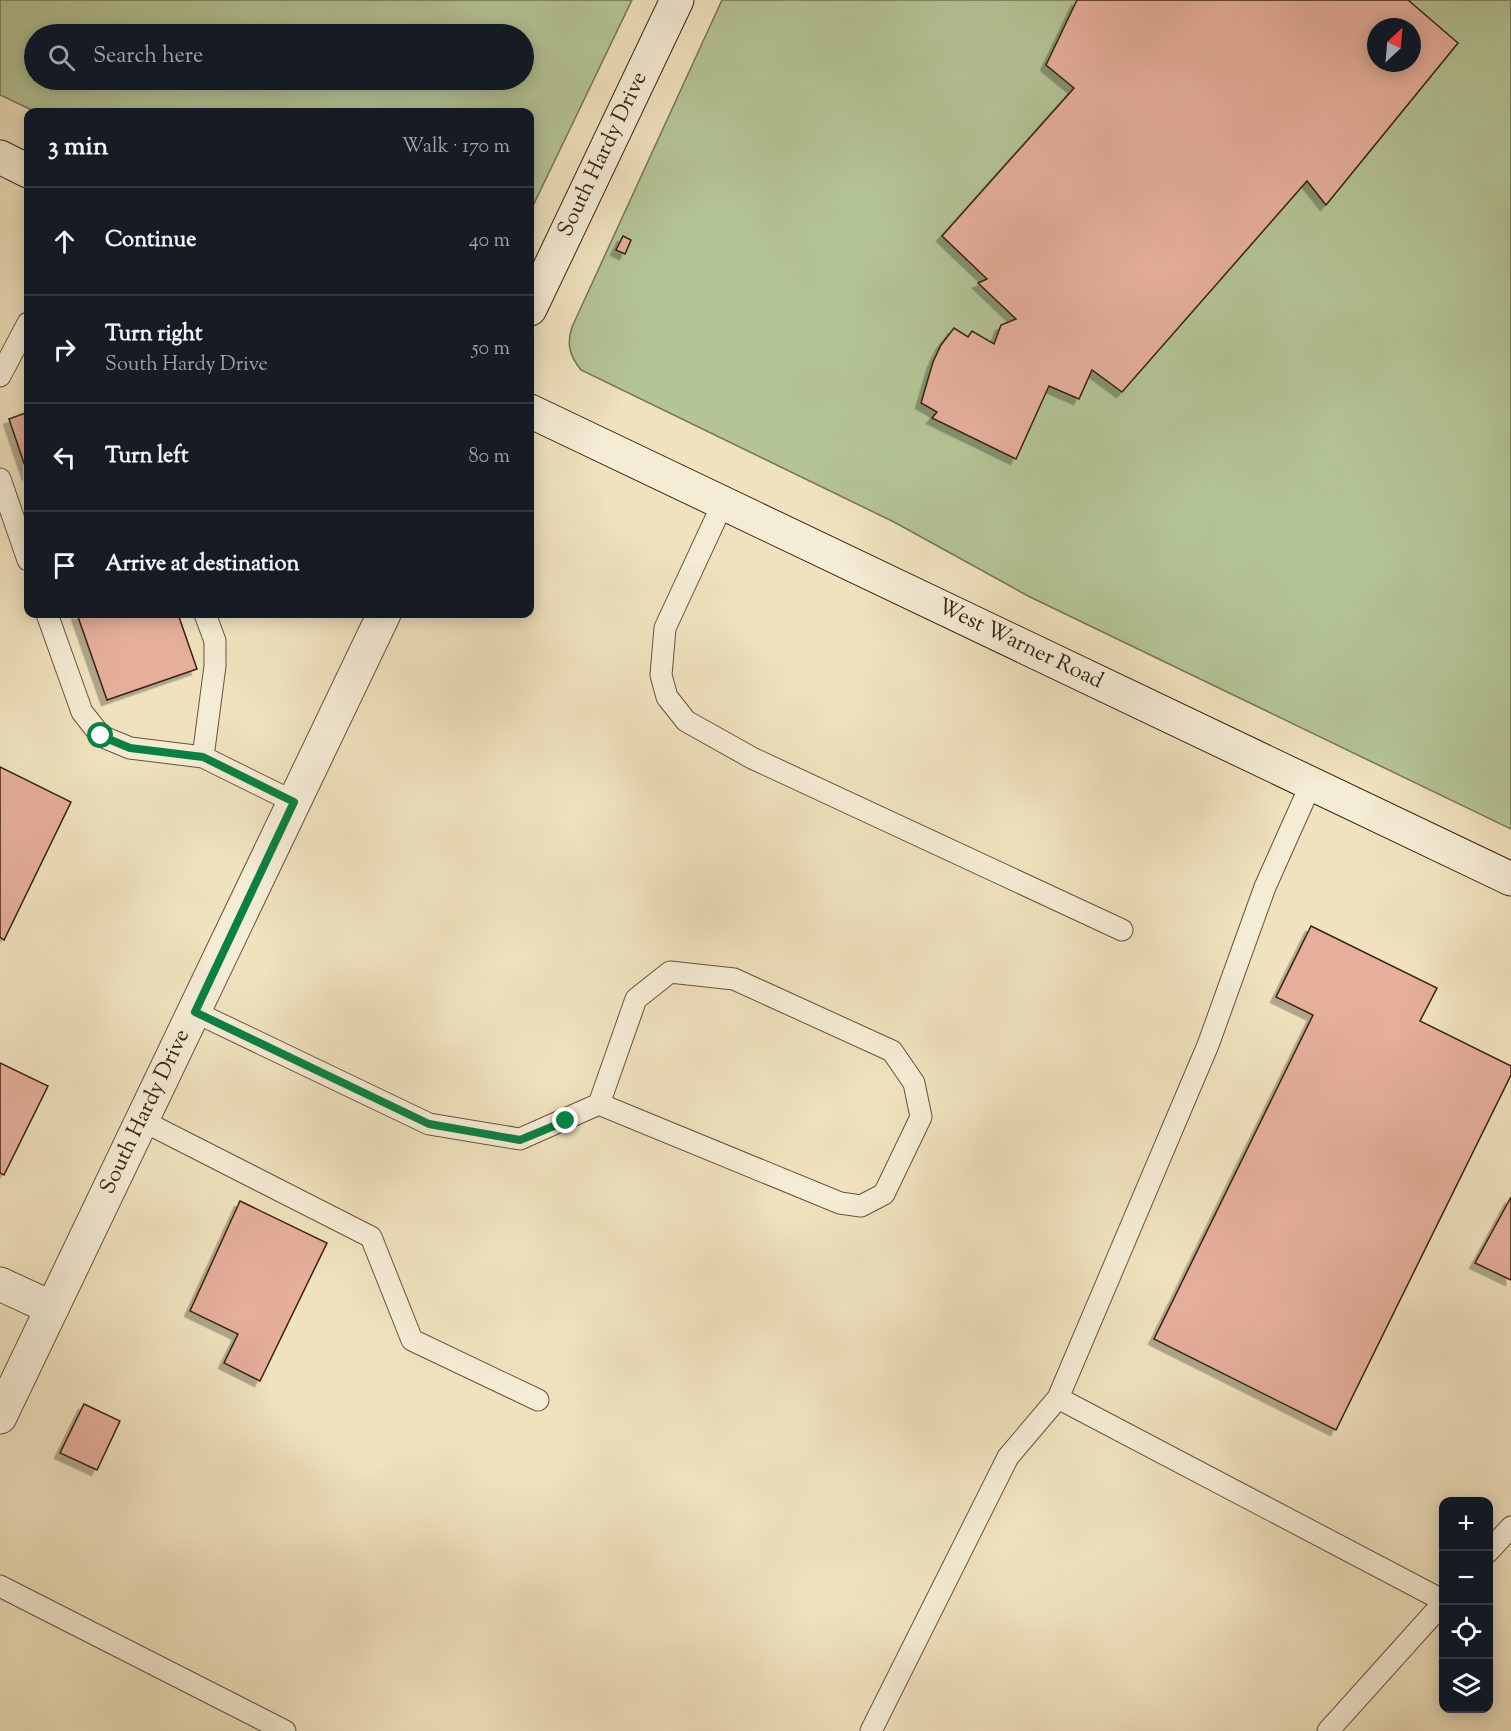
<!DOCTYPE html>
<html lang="en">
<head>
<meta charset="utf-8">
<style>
	:root { --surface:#171b24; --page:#242831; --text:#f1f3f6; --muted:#9ea1a6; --line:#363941 }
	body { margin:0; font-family:"Sorts Mill Goudy",serif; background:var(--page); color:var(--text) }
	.controls { position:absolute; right:18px; bottom:18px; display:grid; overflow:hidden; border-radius:12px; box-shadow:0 3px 15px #0003 }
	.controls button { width:54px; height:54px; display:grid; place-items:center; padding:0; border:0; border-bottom:2px solid var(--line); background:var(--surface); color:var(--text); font:30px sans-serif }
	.compass { position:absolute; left:1367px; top:18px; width:54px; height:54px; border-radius:50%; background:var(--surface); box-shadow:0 3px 15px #0003; rotate:26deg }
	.stop { position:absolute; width:18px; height:18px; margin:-14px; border:4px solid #0b8043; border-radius:50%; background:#fff }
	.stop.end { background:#0b8043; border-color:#fff; box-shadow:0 2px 6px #0008 }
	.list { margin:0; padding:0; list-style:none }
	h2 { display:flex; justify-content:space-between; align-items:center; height:78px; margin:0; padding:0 24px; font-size:26px }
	h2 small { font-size:20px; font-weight:400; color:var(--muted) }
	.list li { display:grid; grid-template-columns:39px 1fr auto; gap:18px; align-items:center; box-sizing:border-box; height:108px; padding:0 24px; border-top:2px solid var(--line) }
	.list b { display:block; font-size:22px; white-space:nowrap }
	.list p { margin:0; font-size:20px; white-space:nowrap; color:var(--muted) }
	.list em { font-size:20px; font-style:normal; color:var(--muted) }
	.icon { flex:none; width:33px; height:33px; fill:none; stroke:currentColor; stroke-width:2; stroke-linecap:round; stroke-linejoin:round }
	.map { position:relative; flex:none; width:1511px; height:1731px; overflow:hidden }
	.search { position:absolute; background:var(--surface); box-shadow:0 3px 15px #0003; left:24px; top:24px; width:510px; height:66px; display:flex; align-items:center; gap:15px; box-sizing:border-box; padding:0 21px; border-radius:33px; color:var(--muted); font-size:22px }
	.panel { position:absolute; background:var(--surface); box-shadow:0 3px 15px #0003; left:24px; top:108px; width:510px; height:510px; border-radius:12px }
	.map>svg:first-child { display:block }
	.green { fill:#b4c496; stroke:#767454; stroke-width:1.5; fill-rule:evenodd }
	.building { fill:#e5af9b; stroke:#372412; stroke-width:1.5; fill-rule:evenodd; filter:url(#shadow) }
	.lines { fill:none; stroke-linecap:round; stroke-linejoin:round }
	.lane-casing { stroke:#65543d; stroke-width:23 }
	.street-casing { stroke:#65543d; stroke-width:35 }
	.secondary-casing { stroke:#372412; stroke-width:35 }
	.lane { stroke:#f5ecd5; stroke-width:21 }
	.street { stroke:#f5ecd5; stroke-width:33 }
	.secondary { stroke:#f5ecd5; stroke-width:33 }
	.route { stroke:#0b8043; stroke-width:8 }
	.labels { text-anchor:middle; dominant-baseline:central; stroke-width:4.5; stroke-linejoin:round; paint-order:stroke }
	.street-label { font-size:22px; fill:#372412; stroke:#f5ecd5 }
</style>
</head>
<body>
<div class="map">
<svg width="1511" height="1731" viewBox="0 0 1511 1731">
	<defs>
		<filter id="shadow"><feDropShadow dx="-5.5" dy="5.5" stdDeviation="0" flood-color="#0004"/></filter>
	</defs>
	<rect width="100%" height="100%" fill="#f0e2be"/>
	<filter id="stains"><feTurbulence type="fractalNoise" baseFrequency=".00333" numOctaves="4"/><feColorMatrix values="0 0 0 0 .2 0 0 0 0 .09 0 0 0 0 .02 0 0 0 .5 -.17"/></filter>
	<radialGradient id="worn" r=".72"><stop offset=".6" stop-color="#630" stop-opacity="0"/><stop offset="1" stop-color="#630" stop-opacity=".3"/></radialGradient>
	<path class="green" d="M0 0H632L530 212V112H36L0 95ZM34 34H524V80H34Z
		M722 0H1511V829L1028 596 894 522 581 370C570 356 566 345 572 327ZM1376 27H1412V63H1376Z"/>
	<path class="building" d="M1077 0H1408L1458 43 1326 205 1307 181 1122 392 1092 370 1079 399 1049 386 1016 459 932 418 937 412 921 403 933 362 941 345 954 328 968 337 972 331 994 344 1001 325 1016 319 978 283 987 279 942 236 1074 88 1046 65ZM1376 27H1412V63H1376Z
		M623 236 631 240 625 254 616 250Z
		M28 412V475L9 419Z
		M77 614H178L197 669 107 700Z
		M0 767 71 802 4 940 0 937Z
		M1311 926 1437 988 1420 1021 1511 1066V1075L1336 1430 1154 1339 1313 1015 1276 997Z
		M0 1063 48 1086 4 1175 0 1173Z
		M1511 1197V1280L1475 1263Z
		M240 1201 327 1243 260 1381 224 1363 238 1334 190 1311Z
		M84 1404 120 1421 97 1470 60 1453Z"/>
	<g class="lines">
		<g class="lane-casing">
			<path id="lane" d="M0 376 28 323
				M0 479 28 560
				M723 503 665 628 661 675 667 697 686 721 752 758 1122 930
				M47 614 82 712 101 736 130 748 203 757 294 802
				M203 757 215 666V641L205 614
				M1311 784 1265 887 1208 1045 1058 1398 1444 1601
				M195 1012 429 1124 520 1139 599 1104 840 1203 861 1206 884 1194 921 1117 914 1083 892 1051 734 979 670 972 636 999 599 1104
				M143 1121 371 1237 412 1340 538 1400
				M1488 1552 1511 1527
				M0 1586 285 1731
				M871 1731 1008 1457 1058 1398
				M1328 1731 1444 1602"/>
		</g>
		<g class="street-casing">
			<g id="street">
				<path d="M0 1284 52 1308"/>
				<path id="s1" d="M0 1417 384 614"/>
			</g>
		</g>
		<g class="secondary-casing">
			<g id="secondary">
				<path d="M0 157 28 171"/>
				<path id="s2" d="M530 309 677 0"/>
				<path id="s3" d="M530 411 1511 879"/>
			</g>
		</g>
		<use href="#lane" class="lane"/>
		<use href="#street" class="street"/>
		<use href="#secondary" class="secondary"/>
	</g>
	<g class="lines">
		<path class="route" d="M101 736 130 748 203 757 294 802 195 1012 429 1124 520 1140 566 1121"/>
	</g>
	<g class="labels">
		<g class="street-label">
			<text stroke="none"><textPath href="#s2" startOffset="171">South Hardy Drive</textPath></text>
			<text stroke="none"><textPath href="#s3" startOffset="543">West Warner Road</textPath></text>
			<text stroke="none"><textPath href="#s1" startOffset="338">South Hardy Drive</textPath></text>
		</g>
	</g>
	<rect width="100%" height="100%" filter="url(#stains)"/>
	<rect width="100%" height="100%" fill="url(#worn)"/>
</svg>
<div class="controls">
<button>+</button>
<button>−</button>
<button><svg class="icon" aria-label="locate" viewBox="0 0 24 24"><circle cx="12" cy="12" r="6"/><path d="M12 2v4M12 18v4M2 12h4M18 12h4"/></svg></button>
<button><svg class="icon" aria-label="layers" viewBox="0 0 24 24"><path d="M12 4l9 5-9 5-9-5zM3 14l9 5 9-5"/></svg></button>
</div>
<svg class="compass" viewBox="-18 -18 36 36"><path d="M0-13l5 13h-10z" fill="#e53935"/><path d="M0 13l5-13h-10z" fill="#9ea1a6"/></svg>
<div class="stop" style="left:101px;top:736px"></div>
<div class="stop end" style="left:566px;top:1121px"></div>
<div class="search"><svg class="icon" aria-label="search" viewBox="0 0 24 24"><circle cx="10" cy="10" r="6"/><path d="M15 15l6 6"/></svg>Search here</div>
<section class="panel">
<h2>3 min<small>Walk · 170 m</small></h2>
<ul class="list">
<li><svg class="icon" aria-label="ahead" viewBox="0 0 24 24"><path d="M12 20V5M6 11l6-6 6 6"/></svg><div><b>Continue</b></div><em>40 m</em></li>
<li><svg class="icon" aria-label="right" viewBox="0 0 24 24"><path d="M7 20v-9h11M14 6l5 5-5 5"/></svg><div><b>Turn right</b><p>South Hardy Drive</p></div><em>50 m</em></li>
<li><svg class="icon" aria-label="left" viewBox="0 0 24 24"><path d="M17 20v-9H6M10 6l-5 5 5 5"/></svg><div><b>Turn left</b></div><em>80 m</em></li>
<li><svg class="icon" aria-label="arrive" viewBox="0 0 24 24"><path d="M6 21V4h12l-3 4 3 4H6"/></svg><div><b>Arrive at destination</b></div></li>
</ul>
</section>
</div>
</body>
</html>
